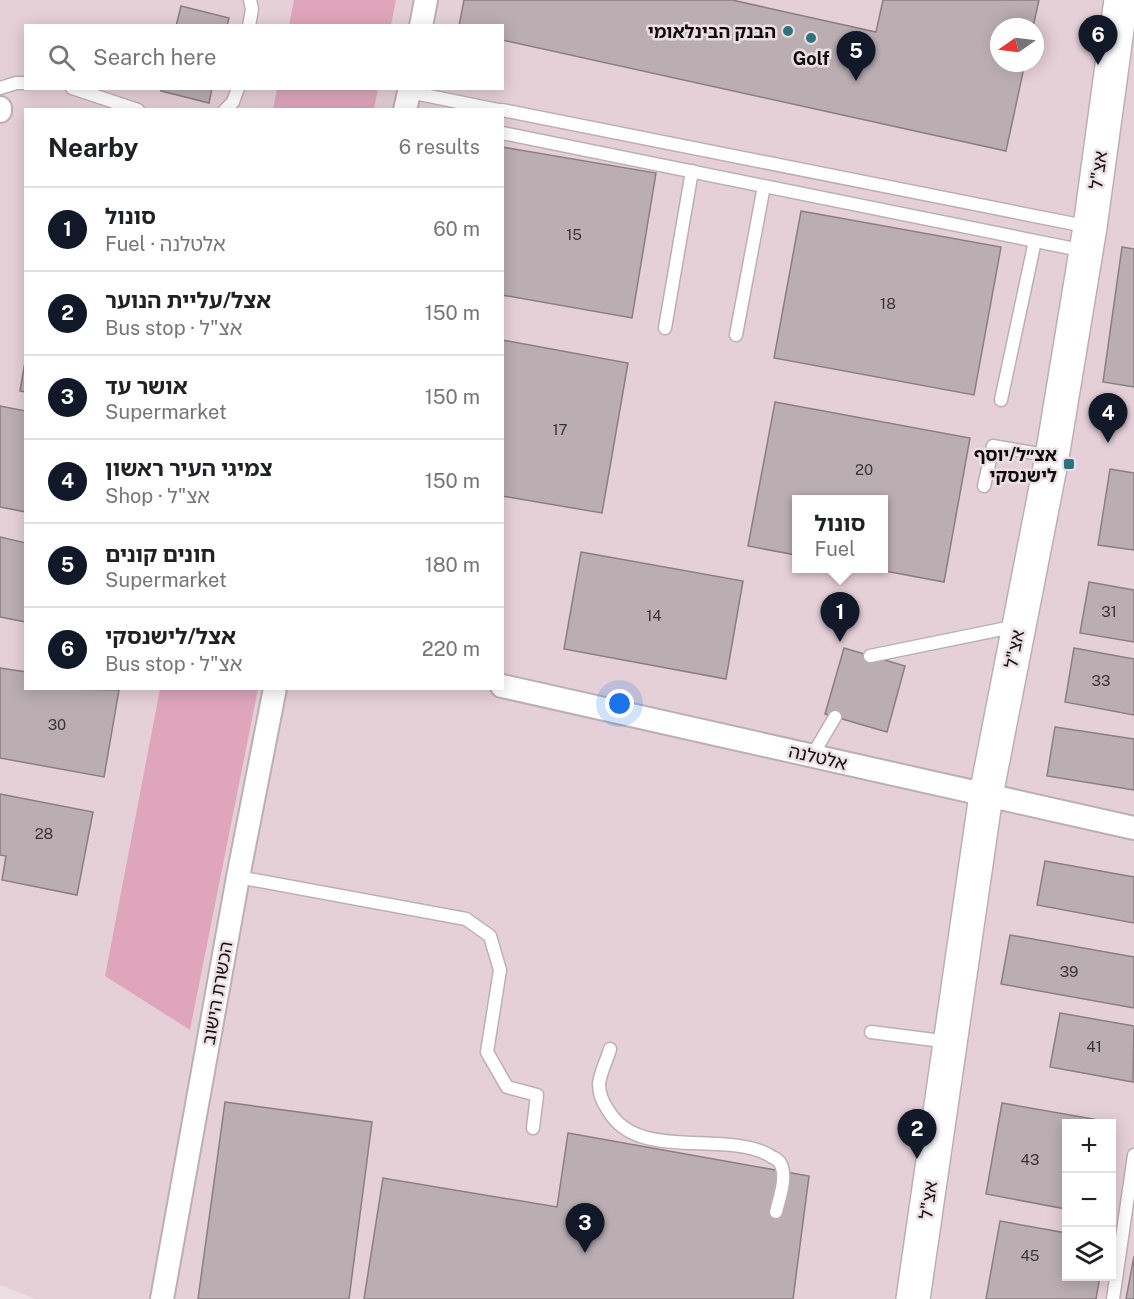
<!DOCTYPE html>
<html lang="en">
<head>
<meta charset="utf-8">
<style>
	:root { --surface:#fff; --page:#f6f6f6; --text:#202124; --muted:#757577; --line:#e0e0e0; --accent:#111827 }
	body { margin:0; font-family:"Public Sans","Noto Sans Hebrew",sans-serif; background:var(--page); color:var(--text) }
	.controls { position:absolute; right:18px; bottom:18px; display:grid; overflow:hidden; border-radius:0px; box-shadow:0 3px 15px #0003 }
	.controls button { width:54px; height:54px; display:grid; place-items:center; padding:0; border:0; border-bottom:2px solid var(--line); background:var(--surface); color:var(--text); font:30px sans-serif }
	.compass { position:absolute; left:990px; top:18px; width:54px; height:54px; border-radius:50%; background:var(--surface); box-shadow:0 3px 15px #0003; rotate:256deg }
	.you { position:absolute; left:620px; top:704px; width:21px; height:21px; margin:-15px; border:4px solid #fff; border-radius:50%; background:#1a73e8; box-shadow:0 0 0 9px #1a73e833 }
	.badge { display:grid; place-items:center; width:39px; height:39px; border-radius:50%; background:var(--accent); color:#fff; font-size:20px; font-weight:700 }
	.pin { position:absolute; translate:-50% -50px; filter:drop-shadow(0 2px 3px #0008) }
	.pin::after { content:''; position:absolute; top:32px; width:21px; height:18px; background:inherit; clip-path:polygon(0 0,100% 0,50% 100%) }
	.popup { position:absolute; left:792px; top:495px; width:96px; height:78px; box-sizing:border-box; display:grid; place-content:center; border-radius:0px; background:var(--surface); filter:drop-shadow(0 2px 4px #0005); font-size:20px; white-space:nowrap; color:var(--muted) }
	.popup b { font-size:22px; color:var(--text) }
	.popup::after { content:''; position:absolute; left:50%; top:100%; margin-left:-12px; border:12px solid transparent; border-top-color:var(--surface) }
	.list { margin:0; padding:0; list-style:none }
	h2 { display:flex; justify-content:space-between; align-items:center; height:78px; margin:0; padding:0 24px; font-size:26px }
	h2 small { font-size:20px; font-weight:400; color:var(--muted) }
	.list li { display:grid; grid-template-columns:39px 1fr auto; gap:18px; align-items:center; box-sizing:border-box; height:84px; padding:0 24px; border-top:2px solid var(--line) }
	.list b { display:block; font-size:22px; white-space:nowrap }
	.list p { margin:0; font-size:20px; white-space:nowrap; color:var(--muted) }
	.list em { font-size:20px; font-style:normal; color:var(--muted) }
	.icon { flex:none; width:33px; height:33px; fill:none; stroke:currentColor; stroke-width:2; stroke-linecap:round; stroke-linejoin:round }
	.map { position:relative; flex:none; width:1134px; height:1299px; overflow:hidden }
	.search { position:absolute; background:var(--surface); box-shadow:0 3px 15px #0003; left:24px; top:24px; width:480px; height:66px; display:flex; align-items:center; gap:15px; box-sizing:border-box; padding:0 21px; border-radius:0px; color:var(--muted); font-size:22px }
	.panel { position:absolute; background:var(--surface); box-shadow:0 3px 15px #0003; left:24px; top:108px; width:480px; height:582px; border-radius:0px }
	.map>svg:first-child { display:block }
	.built { fill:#e6d0d7; fill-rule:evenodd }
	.green { fill:#dfa6bb }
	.building { fill:#bbaeb2; stroke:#8a7e82; stroke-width:1.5 }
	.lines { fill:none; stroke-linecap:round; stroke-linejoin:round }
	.lane-casing { stroke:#bcafb3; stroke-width:15 }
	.street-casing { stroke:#bcafb3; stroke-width:26 }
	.secondary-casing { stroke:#bcafb3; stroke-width:36 }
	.lane { stroke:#fff; stroke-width:12 }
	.street { stroke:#fff; stroke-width:22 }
	.secondary { stroke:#fff; stroke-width:33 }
	.poi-dot { fill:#2b747c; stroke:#ecdfe3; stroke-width:2 }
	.labels { text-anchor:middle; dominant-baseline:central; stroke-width:5; stroke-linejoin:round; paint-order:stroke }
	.number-label { font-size:15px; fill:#3a3336 }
	.poi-label { font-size:18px; font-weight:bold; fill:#0f0a0c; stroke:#ecdfe3; text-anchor:end }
	.street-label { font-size:18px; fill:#0f0a0c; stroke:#ecdfe3 }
</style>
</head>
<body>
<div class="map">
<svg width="1134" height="1299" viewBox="0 0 1134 1299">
	<rect width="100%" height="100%" fill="#ecdfe3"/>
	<path class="built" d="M0 0H1134V1299H36L0 1285ZM26 26H502V88H26ZM999 27H1035V63H999ZM26 110H502V688H26ZM796 500H884V568H796ZM1066 1124H1112V1276H1066Z"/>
	<path class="green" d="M294 0H396L391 25H289Z
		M277 89V88L378 89 374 109H273Z
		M160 689H258L190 1030 105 976Z"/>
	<path class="building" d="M464 0H732L876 32 883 0H1039L1033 27H999V63H1025L1006 151 502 40V26H459Z
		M181 6 229 18 227 26H176Z
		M162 88H212L209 103 161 91Z
		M502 147 656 173 632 318 502 295Z
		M801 211 1001 247 974 395 774 358Z
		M1122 247 1134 249V387L1103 382Z
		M502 340 628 363 602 513 502 496Z
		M26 356V392L20 391Z
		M775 402 970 438 944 582 869 568H884V500H796V555L748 546Z
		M0 406 26 411V512L0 507Z
		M1110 469 1134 473V550L1098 545Z
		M0 537 26 543V622L0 617Z
		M581 552 743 581 726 679 564 649Z
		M1089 582 1134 590V642L1080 633Z
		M844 648 905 666 887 732 825 714Z
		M1074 648 1134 659V715L1065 702Z
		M0 668 26 672V688L119 690 104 777 0 758Z
		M1055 727 1134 739V790L1047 776Z
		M0 794 93 812 77 895 2 880 6 856 0 855Z
		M1045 861 1134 877V923L1037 905Z
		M1010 935 1134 957V1008L1001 984Z
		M1060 1013 1134 1026 1133 1082 1050 1067Z
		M225 1102 372 1122 349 1299H198Z
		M1002 1103 1099 1120 1098 1124H1066V1209L986 1194Z
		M568 1133 809 1176 793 1299H364L383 1178 557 1207Z
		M1000 1221 1066 1233V1276H1100L1096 1299H986Z
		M1134 1256V1299H1126Z"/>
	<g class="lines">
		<g class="lane-casing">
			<path id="lane" d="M249 26 252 9 250 0
				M0 88 16 83H26
				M72 88 138 110
				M409 92 498 110
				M225 110 233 102 238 88
				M502 110 1090 227
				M502 133 1085 251
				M665 328 692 171
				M736 335 764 186
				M1001 400 1035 241
				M984 486 993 446 1051 456
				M870 656 1017 626
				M812 756 835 717
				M238 877 466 919 490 936 500 970 487 1052 507 1087 537 1095 533 1128
				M871 1032 950 1042
				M610 1049C607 1060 600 1073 599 1084 599 1093 603 1103 608 1110 637 1162 723 1130 769 1155 773 1158 778 1159 780 1163 788 1176 779 1199 776 1212
				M1113 1299 1134 1155"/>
		</g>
		<g class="street-casing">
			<path id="street" d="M421 26 426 0
				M0 108V111
				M405 110 410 88
				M502 686 1134 828
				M162 1299 238 877 275 688"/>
		</g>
		<g class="secondary-casing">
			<path id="secondary" d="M913 1299 986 795 1052 457 1090 227 1121 0"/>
		</g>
		<use href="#lane" class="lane"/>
		<use href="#street" class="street"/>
		<use href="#secondary" class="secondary"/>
	</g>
	<g class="poi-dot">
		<circle cx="788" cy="31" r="6"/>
		<circle cx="811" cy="38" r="6"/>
		<rect x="1063" y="458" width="12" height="12" rx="3"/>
	</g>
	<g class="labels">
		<g class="number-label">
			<text x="574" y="234">15</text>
			<text x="888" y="303">18</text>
			<text x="560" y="429">17</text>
			<text x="864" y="469">20</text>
			<text x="1109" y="611">31</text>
			<text x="654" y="615">14</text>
			<text x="1101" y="680">33</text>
			<text x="57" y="724">30</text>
			<text x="44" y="833">28</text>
			<text x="1069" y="971">39</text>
			<text x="1094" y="1046">41</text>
			<text x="1030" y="1159">43</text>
			<text x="1030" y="1255">45</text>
		</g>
		<g class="poi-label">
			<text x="776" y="31">הבנק הבינלאומי</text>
			<text x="811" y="58" text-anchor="middle">Golf</text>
			<text x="1057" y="454">אצ״ל/יוסף<tspan x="1057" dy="21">לישנסקי</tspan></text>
		</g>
		<g class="street-label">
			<text transform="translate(1098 170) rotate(-82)">אצ"ל</text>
			<text transform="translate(1014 649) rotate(-79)">אצ"ל</text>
			<text transform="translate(818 757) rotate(13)">אלטלנה</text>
			<text transform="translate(217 993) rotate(-80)">הכשרת הישוב</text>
			<text transform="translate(928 1200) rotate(-82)">אצ"ל</text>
		</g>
	</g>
</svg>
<div class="controls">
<button>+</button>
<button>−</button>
<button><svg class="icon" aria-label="layers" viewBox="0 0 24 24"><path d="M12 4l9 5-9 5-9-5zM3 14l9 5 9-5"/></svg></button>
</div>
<svg class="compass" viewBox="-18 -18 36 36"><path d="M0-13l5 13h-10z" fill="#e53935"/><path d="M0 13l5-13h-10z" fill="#757577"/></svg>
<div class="you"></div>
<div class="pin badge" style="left:840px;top:642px">1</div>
<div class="popup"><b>סונול</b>Fuel</div>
<div class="pin badge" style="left:917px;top:1159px">2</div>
<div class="pin badge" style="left:585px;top:1253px">3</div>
<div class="pin badge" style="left:1108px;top:443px">4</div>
<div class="pin badge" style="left:856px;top:81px">5</div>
<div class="pin badge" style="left:1098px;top:65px">6</div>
<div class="search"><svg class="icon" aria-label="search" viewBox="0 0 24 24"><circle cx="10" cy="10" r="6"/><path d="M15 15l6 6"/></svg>Search here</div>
<section class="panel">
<h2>Nearby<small>6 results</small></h2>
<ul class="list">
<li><span class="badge">1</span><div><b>סונול</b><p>Fuel · אלטלנה</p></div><em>60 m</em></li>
<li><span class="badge">2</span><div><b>אצל/עליית הנוער</b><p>Bus stop · אצ&quot;ל</p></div><em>150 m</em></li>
<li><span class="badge">3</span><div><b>אושר עד</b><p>Supermarket</p></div><em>150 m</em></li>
<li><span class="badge">4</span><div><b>צמיגי העיר ראשון</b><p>Shop · אצ&quot;ל</p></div><em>150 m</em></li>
<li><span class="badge">5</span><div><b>חונים קונים</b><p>Supermarket</p></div><em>180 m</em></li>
<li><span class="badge">6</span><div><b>אצל/לישנסקי</b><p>Bus stop · אצ&quot;ל</p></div><em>220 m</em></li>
</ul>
</section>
</div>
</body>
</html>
